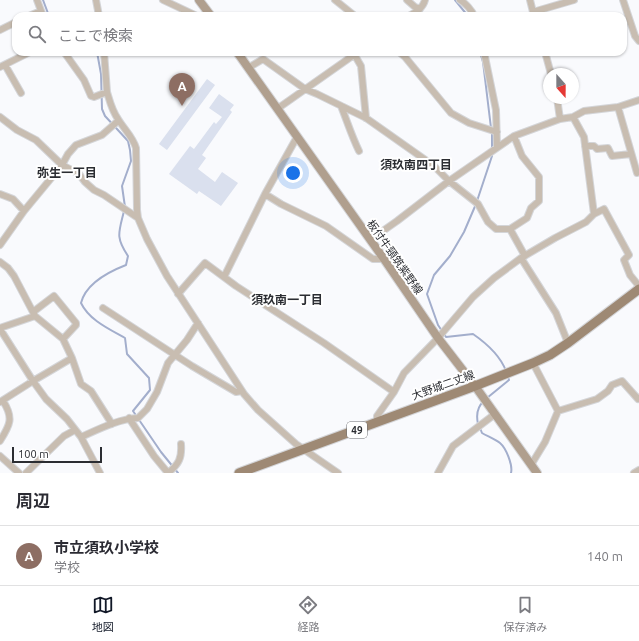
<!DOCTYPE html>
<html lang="ja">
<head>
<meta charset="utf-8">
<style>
	:root { --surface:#fff; --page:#f7f7f7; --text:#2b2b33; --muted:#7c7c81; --line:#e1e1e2; --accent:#111827 }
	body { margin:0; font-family:Ubuntu,"Noto Sans JP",sans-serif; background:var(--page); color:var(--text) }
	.compass { position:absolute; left:543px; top:68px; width:36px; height:36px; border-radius:50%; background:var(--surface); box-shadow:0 1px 3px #0004; rotate:159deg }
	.scale { position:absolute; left:12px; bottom:10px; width:90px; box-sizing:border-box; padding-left:4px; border:2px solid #2b2d32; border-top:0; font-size:11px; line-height:14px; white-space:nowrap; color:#2b2d32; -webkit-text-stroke:3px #fff; paint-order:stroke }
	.you { position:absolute; left:293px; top:173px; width:14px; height:14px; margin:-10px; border:3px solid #fff; border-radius:50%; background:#1a73e8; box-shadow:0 0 0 6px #1a73e833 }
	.badge { display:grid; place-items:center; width:26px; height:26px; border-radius:50%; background:var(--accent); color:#fff; font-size:13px; font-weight:700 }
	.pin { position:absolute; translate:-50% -33px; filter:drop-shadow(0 1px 2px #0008) }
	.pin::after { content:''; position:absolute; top:21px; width:14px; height:12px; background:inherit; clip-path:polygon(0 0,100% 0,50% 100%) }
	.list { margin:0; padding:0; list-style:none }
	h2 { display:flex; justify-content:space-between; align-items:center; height:52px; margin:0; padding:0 16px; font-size:17px }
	h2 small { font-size:13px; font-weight:400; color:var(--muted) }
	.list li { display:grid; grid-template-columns:26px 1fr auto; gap:12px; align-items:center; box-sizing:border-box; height:60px; padding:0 16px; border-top:1px solid var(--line) }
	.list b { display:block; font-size:15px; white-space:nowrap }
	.list p { margin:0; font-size:13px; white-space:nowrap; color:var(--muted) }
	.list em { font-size:13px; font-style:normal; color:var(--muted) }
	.icon { flex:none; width:22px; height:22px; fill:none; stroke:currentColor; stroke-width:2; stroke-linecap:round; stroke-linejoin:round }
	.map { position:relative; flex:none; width:639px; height:473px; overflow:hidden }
	.search { position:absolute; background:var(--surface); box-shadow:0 1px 3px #0004; left:12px; right:12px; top:12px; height:44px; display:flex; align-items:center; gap:10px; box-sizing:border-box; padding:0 14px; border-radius:12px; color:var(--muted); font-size:15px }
	.sheet { height:112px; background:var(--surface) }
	nav { display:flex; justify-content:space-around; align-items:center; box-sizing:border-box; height:56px; border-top:1px solid var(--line); background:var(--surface); font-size:11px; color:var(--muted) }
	nav a { display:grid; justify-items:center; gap:2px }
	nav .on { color:var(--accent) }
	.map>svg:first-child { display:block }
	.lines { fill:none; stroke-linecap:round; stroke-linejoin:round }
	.stream { stroke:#a3aecc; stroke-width:2 }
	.building { fill:#dae0ee }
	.minor-casing { stroke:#d4d5d8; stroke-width:8 }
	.secondary-casing { stroke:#d4d5d8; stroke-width:10 }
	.primary-casing { stroke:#d4d5d8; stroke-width:11 }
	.minor { stroke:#c8bdb1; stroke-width:6 }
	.secondary { stroke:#b09f8e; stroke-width:8 }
	.primary { stroke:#9e8974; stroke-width:9 }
	.labels { text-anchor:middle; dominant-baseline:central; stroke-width:4; stroke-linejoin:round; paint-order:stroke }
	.shield { fill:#fff; stroke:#6b6c70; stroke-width:1 }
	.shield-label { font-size:10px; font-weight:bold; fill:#2b2d32 }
	.street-label { font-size:11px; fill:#2b2d32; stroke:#fff }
	.neighbourhood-label { font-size:12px; font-weight:bold; fill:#2b2d32; stroke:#fff }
</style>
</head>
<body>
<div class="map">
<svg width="639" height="473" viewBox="0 0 639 473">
	<rect width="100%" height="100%" fill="#f9fafd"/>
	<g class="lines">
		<path class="stream" d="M43 0 49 16
			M455 0 468 16
			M97 52 101 74 102 109 105 116 128 141 130 150 131 161 122 186 125 207
			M480 52 483 62 491 128
			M492 132V156L476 204 464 232 450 256 434 275 427 294 438 325 446 337 473 334C486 343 500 355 506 371
			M124 211C119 232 115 237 128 256L126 265C108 272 86 283 81 303 89 320 109 329 125 338L127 354 149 378 150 390 133 411 161 452 178 473
			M487 398 509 380 508 377
			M478 424C476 415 477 407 484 401
			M480 428 482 433C487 436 495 439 500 443 506 448 513 465 511 473"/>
	</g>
	<path class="building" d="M207 79 215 85 167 150 159 144Z
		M219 94 234 105 230 110 232 112 202 155 206 158 198 169 215 182 222 172 238 183 221 206 199 191 197 194 169 174 190 146 194 149 214 122 216 124 222 117 209 108Z"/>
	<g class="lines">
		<g class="minor-casing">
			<path id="minor" d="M37 0 43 16
				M96 0 99 16
				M163 0 197 16
				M335 0 355 16
				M407 0 415 7 420 9
				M460 0C465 3 472 10 474 16
				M530 0 534 16
				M623 0 635 36 639 41
				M533 12 574 0
				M29 16 41 11
				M409 16C416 12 423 8 425 0
				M0 30 16 22
				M64 52 84 80 91 96 94 97 107 92C110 102 112 111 118 119 124 129 133 137 136 148L137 210 138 218 147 239 167 276 244 394 258 410 296 444 338 473
				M104 52 107 92
				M399 52 405 57 451 113 469 123 497 132
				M484 52 496 110 497 147
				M545 52 551 74
				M354 54 361 66 366 118
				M5 65 21 93
				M0 67 30 52
				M248 68 263 59 305 89 317 94 366 118 434 166 449 181 478 204 488 222 496 229H510
				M557 98 560 119
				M341 106C347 121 352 137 359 151
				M618 107 637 173
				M277 109 358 52
				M0 117 17 130 36 140 62 165 79 174 85 182 94 190 104 195 138 218
				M573 117 584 137 594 214
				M514 136 522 156 539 177V201L531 208 527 218 510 229 525 256
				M585 146H594L597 149 608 148 612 156 631 154
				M0 194 13 199 24 211
				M265 194 297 137
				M370 240 397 221 449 181 514 136 560 119 573 117 584 111 618 107 639 100
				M0 245 24 211 62 165 68 154 76 145 102 135 118 121
				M521 258 556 313 568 343
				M0 262 8 268 14 276 35 316 63 339 72 358 81 384 91 391 112 424
				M224 277 265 194 281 204 326 226 373 259H384
				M178 294 205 263 236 286 324 343 394 392 404 373 438 338 473 297 494 278 521 258 555 238 586 222 594 214 604 209 629 255 624 260 630 275 639 286
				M103 308 192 366 236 392 242 391
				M33 312 54 296 76 323V325L63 339
				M0 328 35 316
				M0 329 33 381 46 399 67 419 81 437C99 429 118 419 138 418L147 409 157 392 168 363 187 340 198 323
				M533 363 558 411 597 399 608 391 612 385 622 381 638 399 639 398
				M0 402 33 381 72 358
				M129 418 154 456 168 473
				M377 423V416L394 392
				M81 437 100 473
				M0 441C10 425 14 418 3 401
				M0 456 19 473
				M531 465 545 442 558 411
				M26 473 64 436 75 430
				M168 473C179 464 182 458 181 444
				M438 473 453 446 495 414
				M634 473 639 470"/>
		</g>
		<g class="secondary-casing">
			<path id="secondary" d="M199 0 211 16
				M237 52 384 259 438 338 475 386 537 473"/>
		</g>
		<g class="primary-casing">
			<path id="primary" d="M239 473 475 386 533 363 550 355 568 343 639 289"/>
		</g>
		<use href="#minor" class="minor"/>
		<use href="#secondary" class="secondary"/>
		<use href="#primary" class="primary"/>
	</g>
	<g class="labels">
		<rect class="shield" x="347" y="422" width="20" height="16" rx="3"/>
		<g class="shield-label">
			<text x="357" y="430">49</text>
		</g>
		<g class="street-label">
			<text transform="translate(395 257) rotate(55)">板付牛頸筑紫野線</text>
			<text transform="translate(443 385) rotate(-20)">大野城二丈線</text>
		</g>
		<g class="neighbourhood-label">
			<text x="416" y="164">須玖南四丁目</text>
			<text x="67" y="172">弥生一丁目</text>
			<text x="287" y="299">須玖南一丁目</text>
		</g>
	</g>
</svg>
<svg class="compass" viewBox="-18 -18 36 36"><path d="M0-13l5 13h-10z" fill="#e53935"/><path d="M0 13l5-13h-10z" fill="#7c7c81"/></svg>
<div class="scale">100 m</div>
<div class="you"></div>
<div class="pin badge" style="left:182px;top:106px;background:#8d6e63">A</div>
<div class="search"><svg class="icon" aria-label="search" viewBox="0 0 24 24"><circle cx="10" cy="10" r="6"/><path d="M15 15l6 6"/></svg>ここで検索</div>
</div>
<section class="sheet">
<h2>周辺<small></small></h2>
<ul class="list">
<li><span class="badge" style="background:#8d6e63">A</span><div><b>市立須玖小学校</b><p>学校</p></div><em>140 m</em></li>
</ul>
</section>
<nav>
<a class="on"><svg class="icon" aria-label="map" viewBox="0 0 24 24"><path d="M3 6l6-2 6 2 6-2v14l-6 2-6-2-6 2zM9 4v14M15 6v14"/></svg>地図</a>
<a><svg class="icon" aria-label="directions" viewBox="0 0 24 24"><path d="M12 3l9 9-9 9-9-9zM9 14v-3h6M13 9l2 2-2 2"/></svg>経路</a>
<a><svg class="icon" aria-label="saved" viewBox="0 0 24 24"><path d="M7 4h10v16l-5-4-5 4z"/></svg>保存済み</a>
</nav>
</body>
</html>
